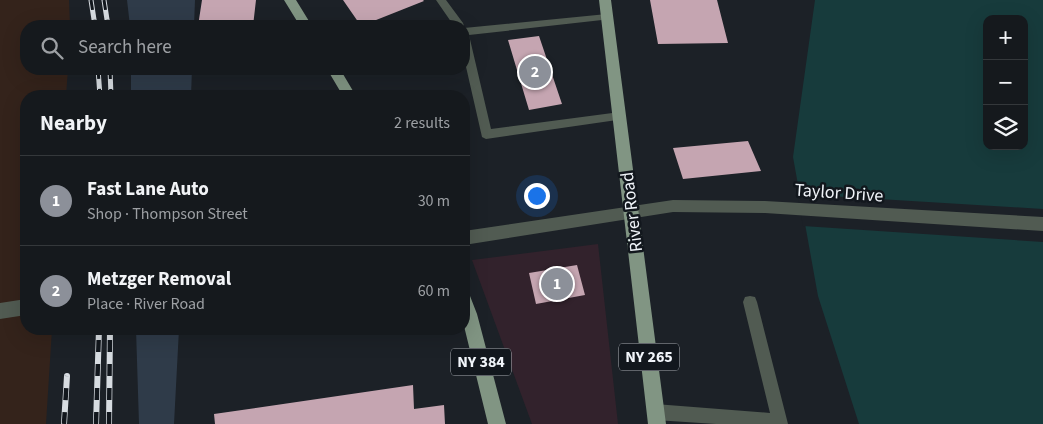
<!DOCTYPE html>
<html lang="en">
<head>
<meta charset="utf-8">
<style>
	:root { --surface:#15191d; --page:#1e2226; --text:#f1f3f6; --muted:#9da0a4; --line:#34383b; --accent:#8c9099 }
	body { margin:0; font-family:"Source Sans 3",sans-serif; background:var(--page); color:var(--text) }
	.controls { position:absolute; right:15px; top:15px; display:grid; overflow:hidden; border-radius:10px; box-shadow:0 5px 20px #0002 }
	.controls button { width:45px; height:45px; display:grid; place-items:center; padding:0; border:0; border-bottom:1px solid var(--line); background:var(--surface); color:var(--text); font:25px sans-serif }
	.you { position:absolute; left:536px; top:195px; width:18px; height:18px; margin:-12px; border:4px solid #fff; border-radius:50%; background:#1a73e8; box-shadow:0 0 0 8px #1a73e833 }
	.badge { display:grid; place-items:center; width:32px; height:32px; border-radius:50%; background:var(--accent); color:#fff; font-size:16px; font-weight:700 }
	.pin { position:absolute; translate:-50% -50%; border:2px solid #fff; box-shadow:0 1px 5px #0006 }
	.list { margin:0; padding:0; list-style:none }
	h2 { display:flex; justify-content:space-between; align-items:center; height:65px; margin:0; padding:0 20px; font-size:21px }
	h2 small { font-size:16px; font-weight:400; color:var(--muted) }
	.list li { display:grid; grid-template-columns:32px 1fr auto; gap:15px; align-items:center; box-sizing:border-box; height:90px; padding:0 20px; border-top:1px solid var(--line) }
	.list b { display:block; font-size:19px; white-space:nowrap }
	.list p { margin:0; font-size:16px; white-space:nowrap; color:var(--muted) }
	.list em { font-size:16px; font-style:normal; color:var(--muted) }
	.icon { flex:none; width:28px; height:28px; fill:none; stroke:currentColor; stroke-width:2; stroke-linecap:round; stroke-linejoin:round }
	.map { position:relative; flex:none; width:1043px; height:424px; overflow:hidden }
	.search { position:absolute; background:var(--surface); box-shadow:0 5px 20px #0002; left:20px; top:20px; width:450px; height:55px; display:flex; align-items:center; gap:12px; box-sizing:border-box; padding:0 18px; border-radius:20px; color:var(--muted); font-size:19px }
	.panel { position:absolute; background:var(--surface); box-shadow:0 5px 20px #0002; left:20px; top:90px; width:450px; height:245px; border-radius:20px }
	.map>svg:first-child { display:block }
	.commercial { fill:#32222c }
	.industrial { fill:#34231b }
	.green { fill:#2f3b49 }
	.water { fill:#173b3c; fill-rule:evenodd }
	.pier { fill:#1c2127 }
	.building { fill:#c5a5b1 }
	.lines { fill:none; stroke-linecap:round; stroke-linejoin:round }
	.service { fill:#515b52; fill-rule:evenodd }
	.minor { fill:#515b52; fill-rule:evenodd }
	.primary { fill:#819583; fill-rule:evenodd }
	.rail-far1-casing { stroke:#d7dce1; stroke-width:5 }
	.rail-casing { stroke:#d7dce1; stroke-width:6 }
	.rail-far1 { stroke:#12171d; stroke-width:3; stroke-dasharray:10; stroke-linecap:butt }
	.rail { stroke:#12171d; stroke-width:4.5; stroke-dasharray:12; stroke-linecap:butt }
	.labels { text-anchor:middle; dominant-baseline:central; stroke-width:5; stroke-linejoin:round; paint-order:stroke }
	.shield { fill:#12171d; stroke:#aeb2b8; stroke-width:1 }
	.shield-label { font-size:16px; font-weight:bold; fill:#f1f5fa }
	.street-label { font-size:18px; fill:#f1f5fa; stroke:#12171d }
</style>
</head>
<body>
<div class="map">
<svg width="1043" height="424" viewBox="0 0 1043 424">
	<rect width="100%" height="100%" fill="#1c2127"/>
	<path class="commercial" d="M598 244 618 424H532L472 260Z"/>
	<path class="industrial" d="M0 0H69L70 26H26V69H68L66 96H26V329H52L46 424H0Z"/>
	<path class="green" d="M127 0H195L194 26H130Z
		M131 69H192L191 96H131Z
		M136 329H179L174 424H139Z"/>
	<path class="water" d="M815 0H1043V424H859L818 296 793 157ZM987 19H1024V146H987Z"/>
	<path class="pier" d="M797 194 1043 209V242L803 226Z"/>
	<path class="building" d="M202 0H256L253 26H198Z
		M343 0H423L424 1 361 26Z
		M650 0H717L728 43 658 44Z
		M539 36 562 104 529 110 508 40Z
		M748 141 761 171 683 179 673 148Z
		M577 265 585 295 536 304 529 273Z
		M413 385 414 409 444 405 445 424H215L214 414Z"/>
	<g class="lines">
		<path class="service" d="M436 0H446L463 23 464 26V27L454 26Z
			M607 14 612 17 611 19 469 35 491 129 620 112 626 116 624 119 486 139 482 137 464 58V28Z
			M750 296 755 297 757 302 788 424H716L655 420 650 417 647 412 650 407 655 404 770 413 743 302 745 297Z"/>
		<path class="minor" d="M673 200 765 201 1043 217V231L765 213 673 212 464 245V231Z
			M26 299V315L0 319V303Z"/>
		<path class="primary" d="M284 0H296L312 26H300Z
			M599 0H611L666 424H648Z
			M327 69H340L356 96H343Z
			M464 293 470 296 477 314 506 424H488L464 326Z"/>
		<g class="rail-far1-casing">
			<path id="rail-far1" d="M91 0 95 26
				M104 0 108 26
				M98 69 100 96
				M110 69 111 96"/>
		</g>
		<g class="rail-casing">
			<path id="rail" d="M64 424 67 376
				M96 424 99 329
				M109 424 110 329"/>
		</g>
		<use href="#rail-far1" class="rail-far1"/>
		<use href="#rail" class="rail"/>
	</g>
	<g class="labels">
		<g class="shield">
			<rect x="619" y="343.5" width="60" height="27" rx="4"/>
			<rect x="451" y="348.5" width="60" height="27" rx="4"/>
		</g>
		<g class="shield-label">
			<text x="649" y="357">NY 265</text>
			<text x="481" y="362">NY 384</text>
		</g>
		<g class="street-label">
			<text transform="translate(839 193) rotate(4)">Taylor Drive</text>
			<text transform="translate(632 212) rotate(-97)">River Road</text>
		</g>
	</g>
</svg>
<div class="controls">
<button>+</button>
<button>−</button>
<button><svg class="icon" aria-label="layers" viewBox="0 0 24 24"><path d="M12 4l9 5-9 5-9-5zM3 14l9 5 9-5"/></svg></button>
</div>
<div class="you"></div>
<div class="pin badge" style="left:557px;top:284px">1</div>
<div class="pin badge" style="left:535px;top:72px">2</div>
<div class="search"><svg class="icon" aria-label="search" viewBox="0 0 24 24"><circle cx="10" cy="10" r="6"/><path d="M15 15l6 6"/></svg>Search here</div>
<section class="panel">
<h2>Nearby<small>2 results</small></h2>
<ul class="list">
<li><span class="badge">1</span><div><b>Fast Lane Auto</b><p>Shop · Thompson Street</p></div><em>30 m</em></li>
<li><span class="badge">2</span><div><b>Metzger Removal</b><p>Place · River Road</p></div><em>60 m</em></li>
</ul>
</section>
</div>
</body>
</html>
